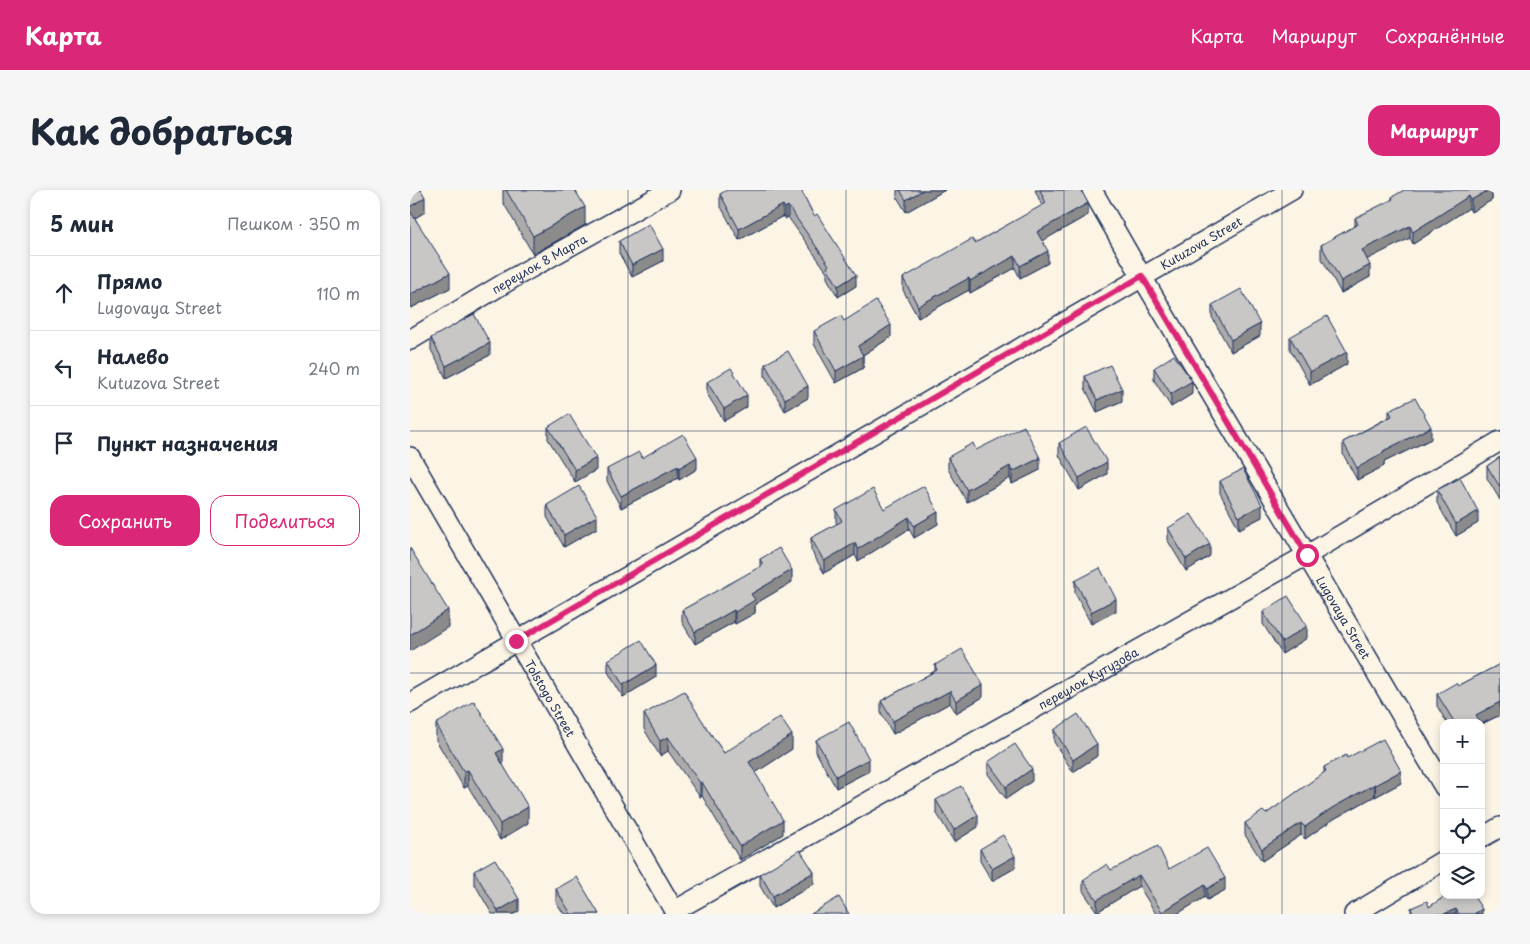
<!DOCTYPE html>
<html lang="ru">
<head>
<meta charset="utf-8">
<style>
	:root { --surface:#fff; --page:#f6f6f7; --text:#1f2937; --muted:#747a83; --line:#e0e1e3; --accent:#db2777 }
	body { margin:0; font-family:"Playpen Sans",sans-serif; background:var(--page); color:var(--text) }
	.controls { position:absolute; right:15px; bottom:15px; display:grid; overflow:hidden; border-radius:10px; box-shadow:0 2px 8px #0003 }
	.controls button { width:45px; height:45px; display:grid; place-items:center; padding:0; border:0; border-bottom:1px solid var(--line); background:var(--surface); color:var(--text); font:25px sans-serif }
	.stop { position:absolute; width:15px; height:15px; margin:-11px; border:4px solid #db2777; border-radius:50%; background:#fff }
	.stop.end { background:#db2777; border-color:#fff; box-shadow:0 1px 5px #0008 }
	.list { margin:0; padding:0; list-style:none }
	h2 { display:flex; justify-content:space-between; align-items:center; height:65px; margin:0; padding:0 20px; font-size:21px }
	h2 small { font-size:16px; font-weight:400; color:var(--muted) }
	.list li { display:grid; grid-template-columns:32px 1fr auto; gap:15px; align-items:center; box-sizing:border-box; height:75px; padding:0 20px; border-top:1px solid var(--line) }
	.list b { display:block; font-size:19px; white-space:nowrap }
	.list p { margin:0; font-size:16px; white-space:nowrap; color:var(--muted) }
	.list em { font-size:16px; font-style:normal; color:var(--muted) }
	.actions { display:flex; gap:10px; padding:15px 20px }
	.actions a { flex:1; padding:11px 0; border:1px solid var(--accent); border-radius:15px; text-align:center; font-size:18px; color:var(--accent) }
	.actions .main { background:var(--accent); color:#fff }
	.icon { flex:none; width:28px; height:28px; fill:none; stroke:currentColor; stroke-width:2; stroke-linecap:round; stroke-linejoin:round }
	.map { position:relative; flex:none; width:1090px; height:724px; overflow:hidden; border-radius:15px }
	header { display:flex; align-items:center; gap:30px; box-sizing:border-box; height:70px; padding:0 25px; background:var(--accent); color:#fff }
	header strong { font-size:24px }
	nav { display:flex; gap:28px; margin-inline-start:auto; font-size:18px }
	.intro { display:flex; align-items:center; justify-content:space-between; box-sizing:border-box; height:120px; padding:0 30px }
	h1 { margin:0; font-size:35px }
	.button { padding:12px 22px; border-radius:15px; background:var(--accent); color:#fff; font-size:18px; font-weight:700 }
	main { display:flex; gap:30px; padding:0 30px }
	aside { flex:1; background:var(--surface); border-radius:15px; box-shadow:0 2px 8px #0003 }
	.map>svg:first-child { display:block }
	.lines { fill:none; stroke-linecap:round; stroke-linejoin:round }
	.minor-casing { stroke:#1b2f5e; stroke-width:22 }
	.minor { stroke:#fcf5e5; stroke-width:19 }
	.wall { fill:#acabaa; stroke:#1b2f5e }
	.shaded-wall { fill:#8c8b8b; stroke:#1b2f5e }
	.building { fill:#c8c7c6; stroke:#1b2f5e }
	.route { stroke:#db2777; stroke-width:6 }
	.grid { fill:none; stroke:#1b2f5e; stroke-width:1; stroke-opacity:0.55 }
	.labels { text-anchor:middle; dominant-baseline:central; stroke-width:5; stroke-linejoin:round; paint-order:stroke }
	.street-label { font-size:12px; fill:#1b2f5e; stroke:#fcf5e5 }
</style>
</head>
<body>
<header>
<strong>Карта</strong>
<nav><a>Карта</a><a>Маршрут</a><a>Сохранённые</a></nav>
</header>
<div class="intro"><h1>Как добраться</h1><a class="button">Маршрут</a></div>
<main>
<aside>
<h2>5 мин<small>Пешком · 350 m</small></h2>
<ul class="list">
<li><svg class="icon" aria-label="ahead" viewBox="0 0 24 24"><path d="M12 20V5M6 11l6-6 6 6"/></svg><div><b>Прямо</b><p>Lugovaya Street</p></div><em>110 m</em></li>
<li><svg class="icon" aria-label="left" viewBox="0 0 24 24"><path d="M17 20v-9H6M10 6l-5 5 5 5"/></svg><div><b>Налево</b><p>Kutuzova Street</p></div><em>240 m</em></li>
<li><svg class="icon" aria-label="arrive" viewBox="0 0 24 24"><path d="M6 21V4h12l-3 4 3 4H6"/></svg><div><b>Пункт назначения</b></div></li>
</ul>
<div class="actions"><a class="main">Сохранить</a><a>Поделиться</a></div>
</aside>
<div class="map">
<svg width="1090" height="724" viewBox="0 0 1090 724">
	<rect width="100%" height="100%" fill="#fcf5e5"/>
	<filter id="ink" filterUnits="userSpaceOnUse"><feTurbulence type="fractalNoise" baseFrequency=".02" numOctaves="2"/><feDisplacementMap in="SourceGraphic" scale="10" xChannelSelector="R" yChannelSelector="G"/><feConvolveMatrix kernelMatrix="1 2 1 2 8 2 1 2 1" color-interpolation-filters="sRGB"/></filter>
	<g filter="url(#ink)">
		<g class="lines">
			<g class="minor-casing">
				<g id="minor">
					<path id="s1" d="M682 0 732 87 1034 597"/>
					<path id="s2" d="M0 150 103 88 260 0"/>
					<path id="s3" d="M0 267 266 724"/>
					<path id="s4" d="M0 513 882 0"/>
					<path d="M1071 648 1090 637"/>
					<path id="s5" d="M264 721 897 365 1090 251"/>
					<path d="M944 724 1034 670"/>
				</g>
			</g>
			<use href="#minor" class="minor"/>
		</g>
		<path class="wall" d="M0 0 15 22 5 28 40 98 1 118 0 117Z
			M93 0H165L175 35 123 64 93 12Z
			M391 0 404 26 446 96 428 107 417 88V82L378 27 375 29 373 26 329 50 310 15V4Z
			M487 0H535L496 22 487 7Z
			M625 0H671L678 25 632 51 638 73 610 88 605 78 560 103 559 100 508 128 493 100V88L565 53 632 16Z
			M1082 0V10L1061 22 1059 18 1003 54 1000 48 957 69 960 87 931 103 911 67V55L945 36V28L982 10V7Z
			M209 51 253 71 222 87 209 63Z
			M802 115 850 146 821 162 802 127Z
			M404 141 481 147 453 165V178L426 193 404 154Z
			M880 147 937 174 900 195 880 159Z
			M21 148 80 165 36 188 21 160Z
			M355 174 398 208 375 221 355 186Z
			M744 178 782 204 761 217 744 190Z
			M675 186 712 211 687 222 675 198Z
			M297 192 337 217 314 231 297 204Z
			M979 220 1021 249 974 272V276L947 290 933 264V252L979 227Z
			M138 237 186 280 165 292 138 249Z
			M649 253 697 284 669 300 649 265Z
			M566 260 630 280 602 294 600 288 557 312 538 279V267Z
			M1090 267V310L1077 288V276Z
			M232 268 287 279 269 290 268 288 211 318 197 291V279Z
			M810 291 852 327 829 339 810 303Z
			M1027 300 1068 333 1046 346 1027 313Z
			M137 315 187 338 154 357 137 327Z
			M474 319 528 334 504 348 499 339 448 371 445 365 414 383 401 360V348L427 334 426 332V320Z
			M758 338 800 366 776 381 758 351Z
			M350 369 382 392 345 414V423L325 434 324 432 285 454 272 432V420L350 378Z
			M665 391 706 421 681 434 665 403Z
			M853 422 897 448 872 464 853 434Z
			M198 470 246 487 213 507 198 482Z
			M1090 474V525L1072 534V546L1071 533H1037L1027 516V504L1048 496Z
			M525 475 573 507 546 523 540 513 483 544 471 523V511L525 481Z
			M234 524 298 540 314 563 382 559 345 583 373 644 330 670 292 606 290 607 258 561 250 566 234 539Z
			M26 534 93 575 118 633 90 650 58 596 54 598 26 550Z
			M644 540 687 566 663 582 644 552Z
			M406 550 459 581 426 598 406 562Z
			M937 568 991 593 965 607V606L922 630 895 649 891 645 852 671 835 645V633L856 624 914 583V577Z
			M578 572 622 591 596 609 578 584Z
			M526 610 568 637 544 652 526 622Z
			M570 659 605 678 582 691 570 671Z
			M759 679 815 700 797 710 795 707 767 724H746L729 696 687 722 673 701V690L701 680Z
			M64 681 109 721 104 724H82L64 693Z
			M350 684 404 694 363 718 350 696Z
			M146 699 189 724H154L146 712Z
			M1037 705 1072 724H1001V718L1019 717Z"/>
		<path class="shaded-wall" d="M513 0H535L496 22V10Z
			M1079 0H1082V10L1061 22V10Z
			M1059 6V18L1003 54V42Z
			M15 7V22L0 31V17Z
			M678 13V25L627 54V42Z
			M373 15V26L329 50V39Z
			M378 16V27L375 29V18Z
			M175 17V35L123 64V46Z
			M1000 36V48L952 72V60Z
			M253 59V71L222 87V75Z
			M638 61V73L610 88V76Z
			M605 66V78L560 103V91Z
			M960 75V87L931 103V91Z
			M40 83V98L1 118V104Z
			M446 85V96L428 107V96Z
			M559 88V100L508 128V116Z
			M850 134V146L821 162V150Z
			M481 135V147L448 168V156Z
			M80 153V165L36 188V176Z
			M937 162V174L900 195V182Z
			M453 166V178L426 193V181Z
			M782 191V204L761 217V204Z
			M398 196V208L375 221V209Z
			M712 199V211L687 222V210Z
			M337 205V217L314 231V219Z
			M1021 237V249L974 272V276L947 290V278L973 261Z
			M287 267V279L269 290V278Z
			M186 268V280L165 292V280Z
			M630 268V280L602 294V282Z
			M697 272V284L669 300V288Z
			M268 276V288L211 318V306Z
			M600 276V288L557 312V300Z
			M852 315V327L829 339V327Z
			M1068 321V333L1046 346V334Z
			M528 322V334L504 348V336Z
			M187 326V338L154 357V345Z
			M499 327V339L448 371V359Z
			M445 353V365L414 383V371Z
			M800 354V366L776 381V369Z
			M382 380V392L345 414V423L325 434V422L341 404Z
			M706 409V421L681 434V422Z
			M38 420V437L0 461V445Z
			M324 420V432L285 454V442Z
			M897 436V448L872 464V452Z
			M246 475V487L213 507V495Z
			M573 495V507L546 523V511Z
			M540 501V513L483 544V531Z
			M1090 512V525L1071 534V533H1066V525Z
			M382 545V559L339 587V572Z
			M258 547V561L250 566V551Z
			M687 554V566L663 582V570Z
			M93 559V575L86 563Z
			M459 569V581L426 598V586Z
			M622 579V591L596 609V597Z
			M58 580V596L54 598V582Z
			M991 581V593L965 607V595Z
			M292 592V606L290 607V593Z
			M965 594V606L922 630 895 649V637L922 618Z
			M118 617V633L90 650V634Z
			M568 625V637L544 652V640Z
			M373 630V644L330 670V656Z
			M891 633V645L852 671V659Z
			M605 666V678L582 691V679Z
			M404 682V694L363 718V706Z
			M729 685V696L687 722V710Z
			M815 688V700L797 710V699Z
			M795 695V707L767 724H752V722Z
			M109 709V721L104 724H88V721Z
			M1046 719V724H1034Z
			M1072 719V724H1064Z"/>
		<path class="building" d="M0 0H11L15 7 0 17Z
			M96 0H165L175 17 123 46Z
			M317 0H391L404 26 407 24 446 85 428 96 417 77 419 75 378 16 375 18 373 15 329 39 310 4Z
			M490 0H513L496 10Z
			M630 0H671L678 13 627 42 638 61 610 76 605 66 560 91 559 88 508 116 493 88 562 49 565 53 636 13Z
			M994 0H1079L1061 10 1059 6 1003 42 1000 36 952 60 960 75 931 91 911 55 948 34 945 28 983 9 982 7Z
			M0 21 40 83 1 104 0 102Z
			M239 34 253 59 222 75 209 51Z
			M831 99 850 134 821 150 802 115Z
			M466 111 481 135 448 156 453 166 426 181 404 141 431 126 434 131Z
			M64 124 80 153 36 176 21 148Z
			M917 126 937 162 900 182 880 147Z
			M378 161 398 196 375 209 355 174Z
			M764 165 782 191 761 204 744 178Z
			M700 175 712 199 687 210 675 186Z
			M321 178 337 205 314 219 297 192Z
			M1005 208 1021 237 973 261 974 263 947 278 933 252 982 226 979 220Z
			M159 224 186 268 165 280 138 237Z
			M614 236 630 268 602 282 600 276 557 300 538 267 563 253 566 260Z
			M676 237 697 272 669 288 649 253Z
			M273 244 287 267 269 278 268 276 211 306 197 279 229 262 232 268Z
			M1090 267V297L1077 276Z
			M833 279 852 315 829 327 810 291Z
			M1050 288 1068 321 1046 334 1027 300Z
			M169 296 187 326 154 345 137 315Z
			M514 296 528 322 504 336 499 327 448 359 445 353 414 371 401 348 432 331 426 320 463 299 474 319Z
			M781 324 800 354 776 369 758 338Z
			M0 358 38 420 0 445Z
			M369 358 382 380 341 404 345 410 325 422 324 420 285 442 272 420 353 375 350 369Z
			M690 378 706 409 681 422 665 391Z
			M878 406 897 436 872 452 853 422Z
			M231 450 246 475 213 495 198 470Z
			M552 459 573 495 546 511 540 501 483 531 471 511 527 480 525 475Z
			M1090 474V512L1066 525 1071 533H1045L1027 504 1046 493 1048 496Z
			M274 501 298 540 314 563 370 527 382 545 339 572 373 630 330 656 292 592 290 593 258 547 250 551 234 524Z
			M64 511 93 559 86 563 118 617 90 634 58 580 54 582 26 534Z
			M668 524 687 554 663 570 644 540Z
			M439 532 459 569 426 586 406 550Z
			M973 549 991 581 965 595V594L922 618 895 637 891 633 852 659 835 633 853 621 856 624 916 581 914 577 936 565 937 568Z
			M605 554 622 579 596 597 578 572Z
			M551 596 568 625 544 640 526 610Z
			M593 645 605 666 582 679 570 659Z
			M748 656 759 679 797 658 815 688 797 699 795 695 752 722 729 685 687 710 673 690 697 674 701 680Z
			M390 660 404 682 363 706 350 684Z
			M85 669 109 709 88 721 64 681Z
			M167 687 189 724H161L146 699Z
			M1037 705H1063L1072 719 1064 724H1049L1046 719 1034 724H1003L1001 718 1017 711 1019 717Z
			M429 707 439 724H401Z"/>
	</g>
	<g class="lines" filter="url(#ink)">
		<path class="route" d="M106 451 732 86 897 365"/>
	</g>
	<path class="grid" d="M218 0V724M436 0V724M654 0V724M872 0V724M0 241H1090M0 483H1090"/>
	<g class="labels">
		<g class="street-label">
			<text stroke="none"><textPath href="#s4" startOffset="915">Kutuzova Street</textPath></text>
			<text stroke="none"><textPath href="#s2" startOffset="150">переулок 8 Марта</textPath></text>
			<text stroke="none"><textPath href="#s1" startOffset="496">Lugovaya Street</textPath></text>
			<text stroke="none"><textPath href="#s5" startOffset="475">переулок Кутузова</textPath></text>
			<text stroke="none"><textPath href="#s3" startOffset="279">Tolstogo Street</textPath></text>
		</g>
	</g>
</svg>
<div class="controls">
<button>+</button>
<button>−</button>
<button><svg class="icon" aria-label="locate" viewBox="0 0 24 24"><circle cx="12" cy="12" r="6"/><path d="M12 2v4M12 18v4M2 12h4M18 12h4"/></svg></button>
<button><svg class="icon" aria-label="layers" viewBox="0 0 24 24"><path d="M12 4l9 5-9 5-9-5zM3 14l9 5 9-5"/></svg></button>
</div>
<div class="stop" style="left:897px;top:365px"></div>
<div class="stop end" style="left:106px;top:451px"></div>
</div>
</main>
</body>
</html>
